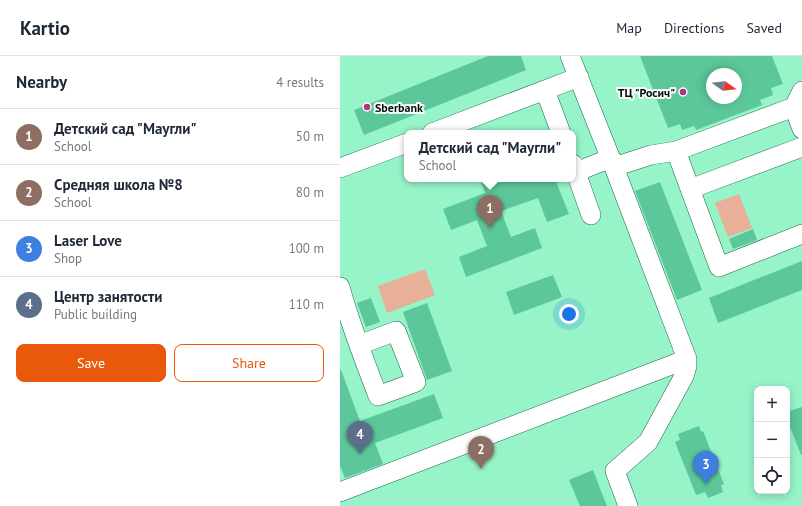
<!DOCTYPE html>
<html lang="en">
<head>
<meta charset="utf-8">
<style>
	:root { --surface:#fff; --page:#f6f6f7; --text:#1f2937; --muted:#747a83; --line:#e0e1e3; --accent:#ea580c }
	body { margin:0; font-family:"PT Sans",sans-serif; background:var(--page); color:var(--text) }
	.controls { position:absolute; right:12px; bottom:12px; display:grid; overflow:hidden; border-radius:8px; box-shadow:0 2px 10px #0003 }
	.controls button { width:36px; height:36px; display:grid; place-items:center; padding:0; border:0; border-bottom:1px solid var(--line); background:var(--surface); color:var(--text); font:20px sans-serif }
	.compass { position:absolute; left:366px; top:12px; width:36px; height:36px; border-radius:50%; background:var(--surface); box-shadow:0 2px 10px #0003; rotate:104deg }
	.you { position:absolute; left:229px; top:258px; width:14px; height:14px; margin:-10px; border:3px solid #fff; border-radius:50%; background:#1a73e8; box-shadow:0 0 0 6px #1a73e833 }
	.badge { display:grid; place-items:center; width:26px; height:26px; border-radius:50%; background:var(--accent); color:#fff; font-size:13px; font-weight:700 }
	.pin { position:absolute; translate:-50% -33px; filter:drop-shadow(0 1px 2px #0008) }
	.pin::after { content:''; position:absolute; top:21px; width:14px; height:12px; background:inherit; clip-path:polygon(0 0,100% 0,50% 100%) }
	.popup { position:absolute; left:64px; top:74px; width:172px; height:52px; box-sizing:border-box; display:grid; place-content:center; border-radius:8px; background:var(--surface); filter:drop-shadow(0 1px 3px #0005); font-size:13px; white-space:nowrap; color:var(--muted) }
	.popup b { font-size:15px; color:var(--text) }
	.popup::after { content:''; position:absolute; left:50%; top:100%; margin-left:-8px; border:8px solid transparent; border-top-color:var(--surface) }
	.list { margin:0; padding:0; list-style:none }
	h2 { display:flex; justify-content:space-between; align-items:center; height:52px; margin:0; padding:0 16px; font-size:17px }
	h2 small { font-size:13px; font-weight:400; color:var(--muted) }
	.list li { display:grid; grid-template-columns:26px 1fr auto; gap:12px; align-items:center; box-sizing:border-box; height:56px; padding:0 16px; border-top:1px solid var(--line) }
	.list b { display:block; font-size:15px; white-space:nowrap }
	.list p { margin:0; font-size:13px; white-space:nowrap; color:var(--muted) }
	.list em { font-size:13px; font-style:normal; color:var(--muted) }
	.actions { display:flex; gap:8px; padding:12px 16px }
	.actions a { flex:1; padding:9px 0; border:1px solid var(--accent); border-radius:8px; text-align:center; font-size:14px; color:var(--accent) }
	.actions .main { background:var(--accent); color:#fff }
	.icon { flex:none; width:22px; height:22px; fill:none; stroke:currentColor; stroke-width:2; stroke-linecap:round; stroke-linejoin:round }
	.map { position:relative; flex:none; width:462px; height:450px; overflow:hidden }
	header { display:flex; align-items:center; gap:24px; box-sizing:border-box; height:56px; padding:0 20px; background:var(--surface); border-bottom:1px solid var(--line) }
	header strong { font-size:19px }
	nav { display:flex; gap:22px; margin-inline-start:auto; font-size:14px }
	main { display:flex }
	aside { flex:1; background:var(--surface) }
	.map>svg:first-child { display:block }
	.green { fill:#e9b099 }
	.building { fill:#5cc79a; fill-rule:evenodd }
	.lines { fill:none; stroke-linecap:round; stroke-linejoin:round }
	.minor-casing { stroke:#1b6548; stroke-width:20 }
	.minor { stroke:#fff; stroke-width:19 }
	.poi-dot { fill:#ae3487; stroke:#fdfdfd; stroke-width:1.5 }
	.labels { text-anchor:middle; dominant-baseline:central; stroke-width:4; stroke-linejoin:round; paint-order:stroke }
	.poi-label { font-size:12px; font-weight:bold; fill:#001107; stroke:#fdfdfd; text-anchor:end }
</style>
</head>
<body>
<header>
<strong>Kartio</strong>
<nav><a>Map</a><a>Directions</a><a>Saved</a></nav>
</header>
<main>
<aside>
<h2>Nearby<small>4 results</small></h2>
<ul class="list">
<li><span class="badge" style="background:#8d6e63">1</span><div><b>Детский сад &quot;Маугли&quot;</b><p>School</p></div><em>50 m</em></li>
<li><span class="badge" style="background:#8d6e63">2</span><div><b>Средняя школа №8</b><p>School</p></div><em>80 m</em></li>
<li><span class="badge" style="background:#3f7fe0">3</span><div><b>Laser Love</b><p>Shop</p></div><em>100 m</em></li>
<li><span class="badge" style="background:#5c6f8a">4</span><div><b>Центр занятости</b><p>Public building</p></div><em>110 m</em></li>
</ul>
<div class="actions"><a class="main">Save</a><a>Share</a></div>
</aside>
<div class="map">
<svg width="462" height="450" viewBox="0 0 462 450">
	<rect width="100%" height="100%" fill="#97f3c8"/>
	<path class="green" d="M399 138 412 172 388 181 375 147Z
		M85 213 95 239 47 257 38 230Z"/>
	<path class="building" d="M148 0H181L186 14 24 79 14 54Z
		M300 0H432L443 28 431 32 433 39 420 44 422 49 356 74 354 70 342 74 340 68 328 72ZM372 18H396V42H372Z
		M140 123H215L229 158 207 166 198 142 161 155 171 181 195 172 202 192 126 221 119 201 147 190 137 164 111 174 103 153 145 137Z
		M320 126 362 234 337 244 295 135Z
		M413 173 417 184 393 193 389 183Z
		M462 205V234L378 267 369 242Z
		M213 219 222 241 174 259 166 236Z
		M31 242 40 266 26 271 17 247Z
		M87 247 112 315 87 324 63 256Z
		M0 314H1L20 365 94 338 103 362 35 387 43 408 5 422 0 410Z
		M462 351V399H461L447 363V356Z
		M359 370 361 376 363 375 384 428 381 429 383 436 368 442 365 436 356 439 335 386 340 384 338 378Z
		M253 414 261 435 267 450H240L229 424Z"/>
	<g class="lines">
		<g class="minor-casing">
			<path id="minor" d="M230 0 274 111 347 303V310L344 320 308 386 275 415 288 450
				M205 34 221 77
				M462 35 454 51 462 73
				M92 77 239 21
				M336 95 454 51
				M233 108 251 159
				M274 111 311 99 336 95 379 211 462 178
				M0 112 67 87
				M236 116 271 102
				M350 133 462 91
				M0 231C10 268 24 304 38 340L76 326 56 275 19 289
				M0 436 347 303"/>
		</g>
		<use href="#minor" class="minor"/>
	</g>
	<g class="poi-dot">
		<circle cx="343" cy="36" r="4"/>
		<circle cx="27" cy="51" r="4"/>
	</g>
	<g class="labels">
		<g class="poi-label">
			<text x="335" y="36">ТЦ "Росич"</text>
			<text x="35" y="51" text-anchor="start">Sberbank</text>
		</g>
	</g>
</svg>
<div class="controls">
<button>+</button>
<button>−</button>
<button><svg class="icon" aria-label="locate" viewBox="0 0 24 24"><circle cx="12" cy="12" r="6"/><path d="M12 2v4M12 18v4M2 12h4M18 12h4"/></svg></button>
</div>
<svg class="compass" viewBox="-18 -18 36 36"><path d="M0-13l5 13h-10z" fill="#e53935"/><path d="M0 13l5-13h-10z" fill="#747a83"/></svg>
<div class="you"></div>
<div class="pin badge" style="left:150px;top:172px;background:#8d6e63">1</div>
<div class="popup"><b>Детский сад &quot;Маугли&quot;</b>School</div>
<div class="pin badge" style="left:141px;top:413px;background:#8d6e63">2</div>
<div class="pin badge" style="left:366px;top:428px;background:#3f7fe0">3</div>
<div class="pin badge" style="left:20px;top:398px;background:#5c6f8a">4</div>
</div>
</main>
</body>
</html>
